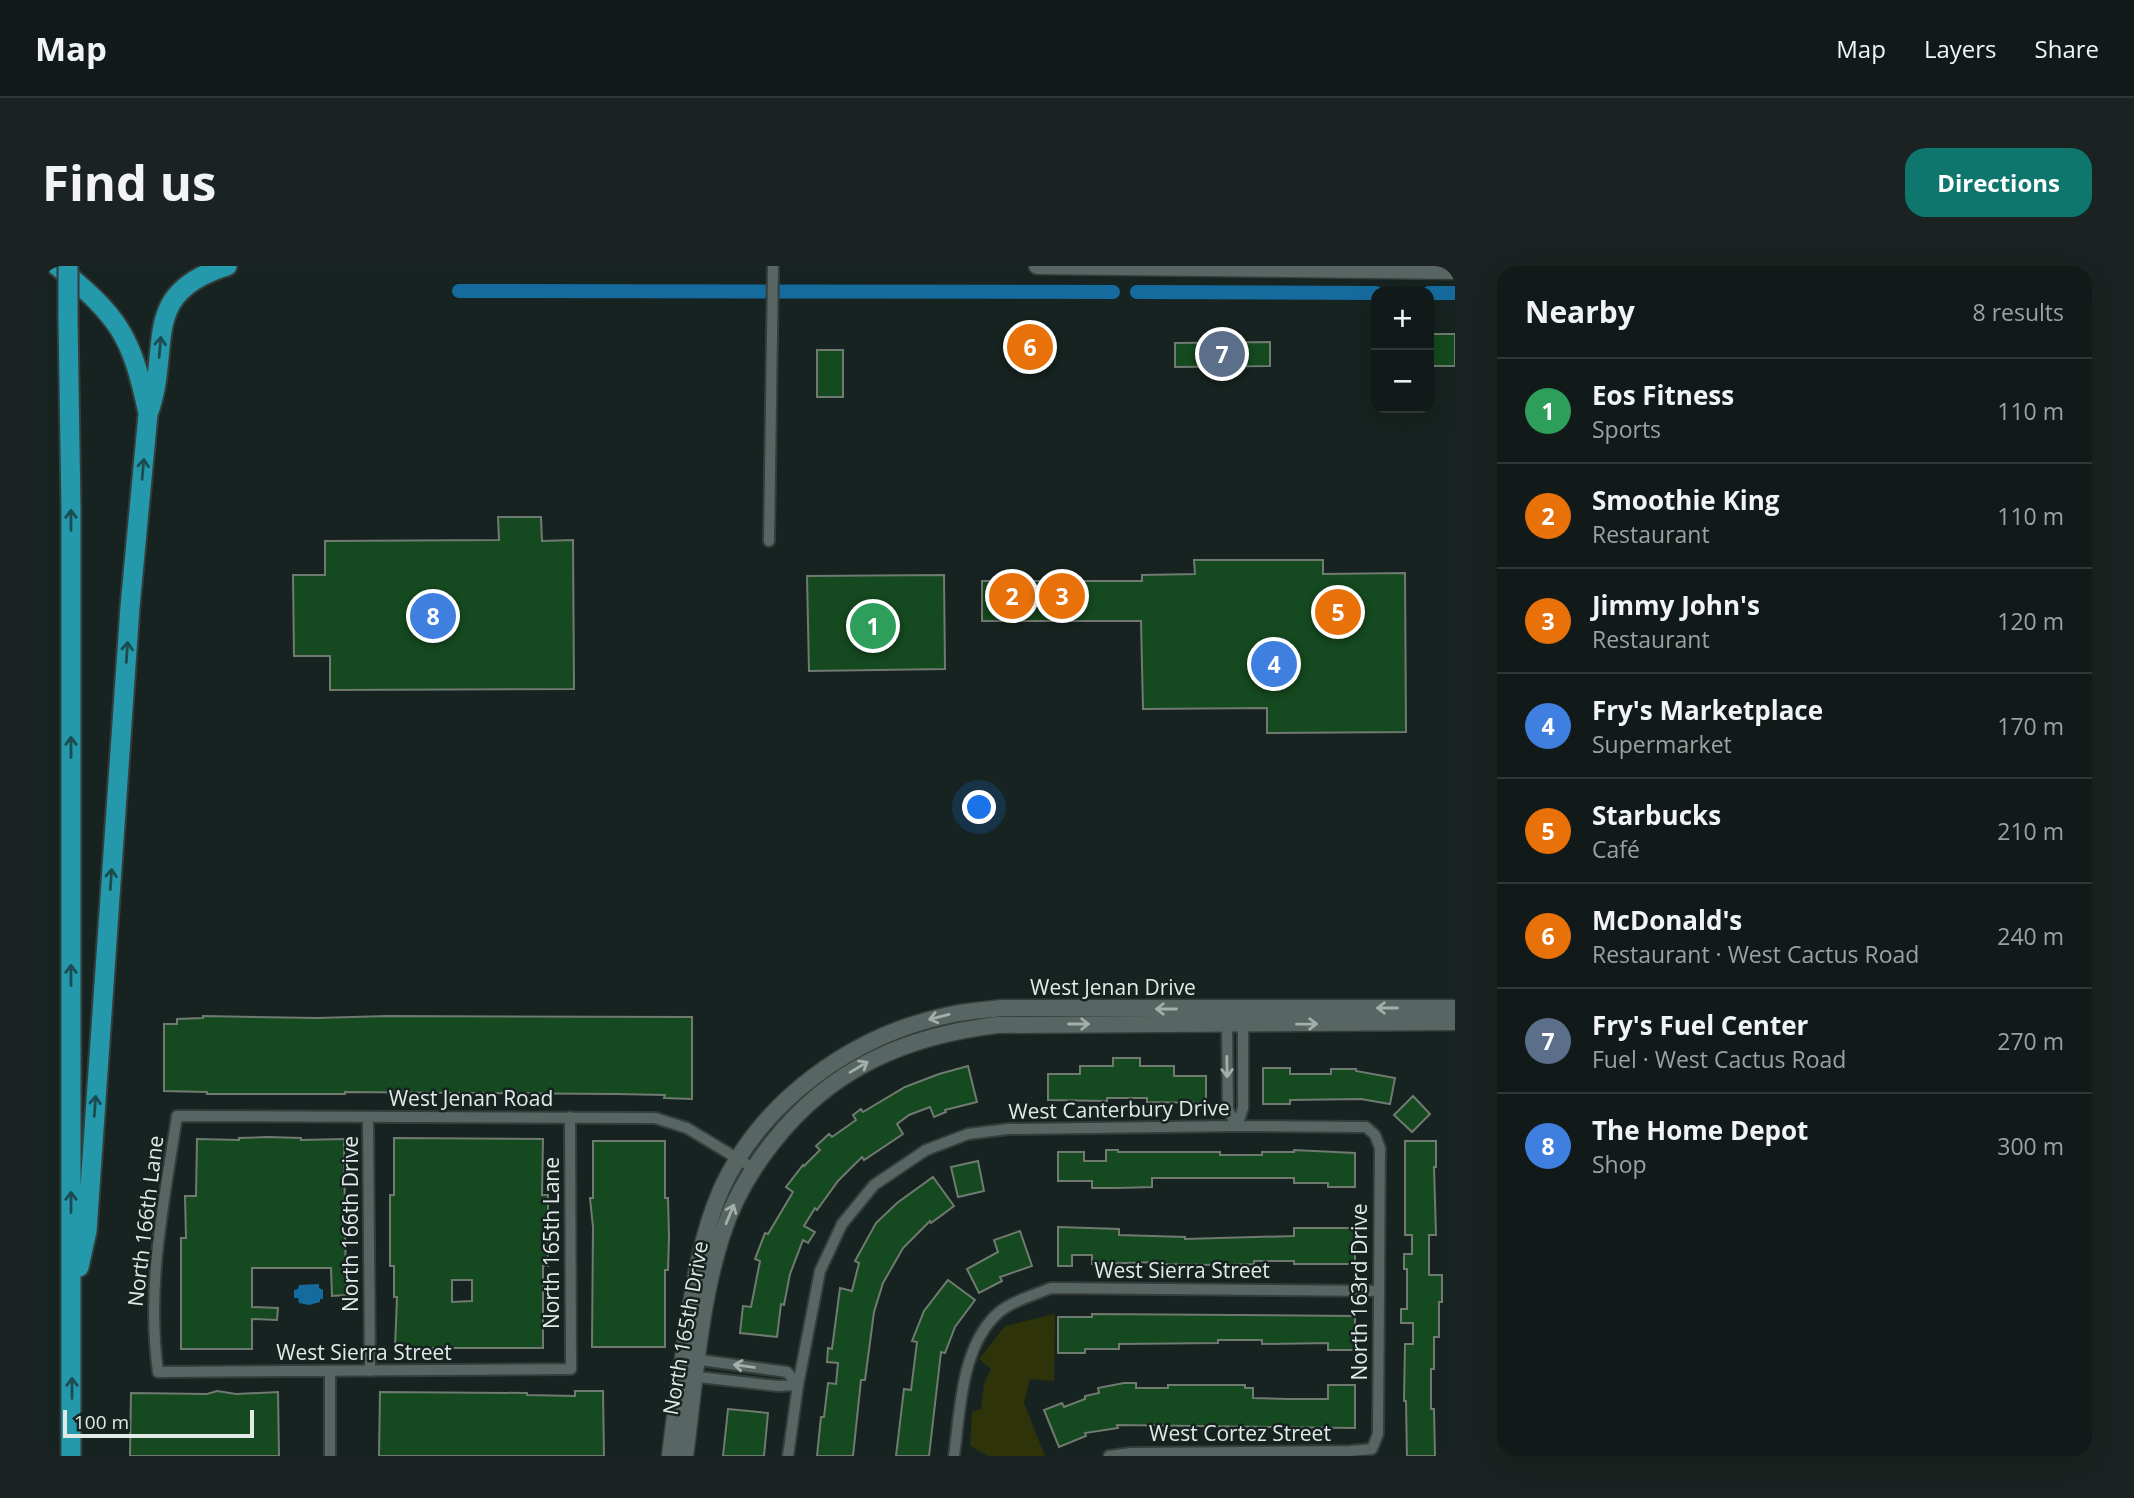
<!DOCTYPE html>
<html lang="en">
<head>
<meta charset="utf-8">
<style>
	:root { --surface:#111a18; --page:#1a2321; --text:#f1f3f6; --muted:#9ca1a2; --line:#303837; --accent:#0f766e }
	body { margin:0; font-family:"Open Sans",sans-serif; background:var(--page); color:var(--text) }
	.controls { position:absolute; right:21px; top:21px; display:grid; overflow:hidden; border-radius:14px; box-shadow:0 7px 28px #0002 }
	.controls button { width:63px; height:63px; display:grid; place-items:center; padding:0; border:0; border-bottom:2px solid var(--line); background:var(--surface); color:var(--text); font:35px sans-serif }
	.scale { position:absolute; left:21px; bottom:18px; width:191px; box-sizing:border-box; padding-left:7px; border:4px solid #e2eae8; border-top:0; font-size:19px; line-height:24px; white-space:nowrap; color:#e2eae8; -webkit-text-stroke:5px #172320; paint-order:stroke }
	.you { position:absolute; left:938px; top:542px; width:24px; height:24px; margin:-18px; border:5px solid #fff; border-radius:50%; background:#1a73e8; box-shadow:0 0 0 10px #1a73e833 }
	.badge { display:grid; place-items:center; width:46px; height:46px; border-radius:50%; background:var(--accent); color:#fff; font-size:23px; font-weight:700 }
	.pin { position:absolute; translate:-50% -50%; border:4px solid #fff; box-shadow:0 2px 7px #0006 }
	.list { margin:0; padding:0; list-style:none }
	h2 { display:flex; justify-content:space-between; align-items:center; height:91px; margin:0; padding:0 28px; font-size:30px }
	h2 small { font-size:23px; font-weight:400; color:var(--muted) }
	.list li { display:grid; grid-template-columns:46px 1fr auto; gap:21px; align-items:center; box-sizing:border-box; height:105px; padding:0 28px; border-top:2px solid var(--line) }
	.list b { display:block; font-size:26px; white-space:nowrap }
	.list p { margin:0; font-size:23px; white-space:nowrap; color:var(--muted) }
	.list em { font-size:23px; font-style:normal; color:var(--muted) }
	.map { position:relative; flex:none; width:1413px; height:1190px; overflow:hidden; border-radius:21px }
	header { display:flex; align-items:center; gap:42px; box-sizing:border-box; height:98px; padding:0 35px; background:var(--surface); border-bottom:2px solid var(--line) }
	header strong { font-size:33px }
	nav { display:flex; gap:38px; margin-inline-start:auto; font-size:24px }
	.intro { display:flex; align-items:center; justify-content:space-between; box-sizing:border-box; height:168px; padding:0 42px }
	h1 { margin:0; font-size:49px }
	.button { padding:18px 32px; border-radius:21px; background:var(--accent); color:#fff; font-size:24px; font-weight:700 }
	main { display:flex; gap:42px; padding:0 42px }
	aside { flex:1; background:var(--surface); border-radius:21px; box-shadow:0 7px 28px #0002 }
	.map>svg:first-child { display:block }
	.green { fill:#2f330a }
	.water { fill:#166b9e }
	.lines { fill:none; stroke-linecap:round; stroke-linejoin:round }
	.canal { stroke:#166b9e; stroke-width:14 }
	.building { fill:#15491f; stroke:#707a71; stroke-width:2; fill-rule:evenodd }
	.street-casing { stroke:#343d3b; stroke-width:14 }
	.secondary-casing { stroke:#343d3b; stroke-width:19 }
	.highway-casing { stroke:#343d3b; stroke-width:23 }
	.street { stroke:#576662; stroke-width:10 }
	.secondary { stroke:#576662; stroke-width:16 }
	.highway { stroke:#2399ab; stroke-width:19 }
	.highway-bridge-casing { stroke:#343d3b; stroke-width:23; stroke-linecap:butt }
	.highway-bridge { stroke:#2399ab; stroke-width:19 }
	.oneway { stroke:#1b4c51 }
	.oneway2 { stroke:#a3afac }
	.labels { text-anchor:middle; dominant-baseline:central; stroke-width:5; stroke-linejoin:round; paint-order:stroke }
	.street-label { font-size:21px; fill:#e2eae8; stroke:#172320 }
</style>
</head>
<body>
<header>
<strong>Map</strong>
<nav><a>Map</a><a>Layers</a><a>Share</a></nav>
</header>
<div class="intro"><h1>Find us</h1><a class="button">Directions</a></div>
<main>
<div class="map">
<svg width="1413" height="1190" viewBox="0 0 1413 1190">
	<rect width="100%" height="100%" fill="#172320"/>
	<path class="green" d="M1013 1048 1012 1115 988 1113 982 1137 1003 1190H946L928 1180 930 1146 939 1143 942 1118 949 1103 937 1093 963 1060Z"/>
	<path class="water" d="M277 1018V1022L281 1024V1033H278V1036L267 1039 257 1037 256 1032H252V1024L256 1023 257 1019Z"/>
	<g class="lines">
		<path class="canal" d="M417 25 1071 26
			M1095 26 1334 27
			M1387 27H1413"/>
	</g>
	<path class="building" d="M1387 68H1413V100H1387Z
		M1228 76V100L1133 101V77Z
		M775 84H801V131H775Z
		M456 251H499L500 275 531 274 532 423 288 424V390H252L251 309H283V275L457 274Z
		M1152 294H1281V308L1363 307 1364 466 1225 467V442L1101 443 1099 355H940V315H1100V309L1153 308Z
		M902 309 903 403 767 405 765 310Z
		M161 750 275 752 346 750 650 751V833L622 832 623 829 575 828 303 826V828H165V826L122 825V758H135V753L161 752Z
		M1071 792H1098V800H1132V810H1164V837L1105 836V832H1065V835L1006 834V808H1038V800H1071Z
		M926 800 935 836 903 844 904 846 892 851 888 841 867 849 855 858 861 868 822 894 820 891 796 915 775 944 773 942 762 960 773 966 766 977 761 974 748 1008 742 1039 739 1038 735 1071 698 1067 701 1040 709 1041 718 995 713 993 723 967 726 968 751 926 744 921 761 899 762 900 778 884 774 880 787 868 790 871 814 854 811 849 819 843 821 846 863 821 897 808Z
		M1221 802H1248V808H1289V803H1314V805L1353 812 1348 838 1319 833 1248 834V838H1221Z
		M1371 830 1388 848 1370 866 1352 849Z
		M225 871 259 872V874L302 873 304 1029 290 1030 289 1002H210V1041L236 1042 235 1054 210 1053V1083H139V972H144L143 930H154L155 873 197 874V872Z
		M352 872 501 873 500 929H506V1000H501V1082H353L355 1031H352V1000H348V929H352ZM410 1014H430V1035L410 1036Z
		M551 875H623V932H626L627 970 626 1004H623V1081H550L551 961 548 932H551Z
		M1363 875H1394V901H1392L1394 969H1387V1009H1400V1036H1397V1071H1392V1103H1389V1143H1392L1393 1190H1365L1364 1135H1362L1363 1078H1371V1057H1359V1043H1365V1003H1362V988H1370V969H1363Z
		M1064 884H1076V886H1178V889H1220V886H1252V884L1313 887V921H1286V917H1252V912H1110V921L1076 922H1050V915H1016V886H1042V895H1064Z
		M936 895 942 925 916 931 909 901Z
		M891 911 912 940 889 957 888 955 861 982 841 1017 832 1046 823 1114H819L811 1190H775L779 1151H782L786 1117 794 1118 796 1097 785 1096 786 1082 790 1083 798 1022 810 1025 817 997 813 995 834 957 855 937Z
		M1016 961 1077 963V969L1143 971V973L1252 970V962H1313V998H1252V995H1212V998L1176 999 1118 998V996L1050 998V989H1030V1000H1016Z
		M978 965 990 1000 958 1011 960 1015 937 1027 925 1003 956 986 952 974Z
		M906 1014 933 1034 913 1061 903 1087 899 1086 887 1190H854L862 1123 869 1124 875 1076 870 1075 882 1045Z
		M1050 1048 1313 1050V1084H1286V1077L1220 1078V1074H1176V1077L1077 1078V1083H1043V1087H1016V1051H1050Z
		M1082 1117H1094V1122H1126V1119H1203V1122H1211V1132L1245 1133H1286V1119H1313V1162L1075 1159 1076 1162 1043 1167 1044 1170 1017 1181 1002 1144 1020 1137 1022 1141 1043 1133V1130L1057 1127 1056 1122Z
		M175 1125 194 1128 236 1126 237 1190H88L89 1127 165 1128Z
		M533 1125H561L562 1190H337L338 1126 485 1127V1129L533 1130Z
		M686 1143 726 1147 722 1190H681Z"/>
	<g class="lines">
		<g class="street-casing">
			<path id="street" d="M727 275 731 0
				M1187 754 1185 758 1186 844 1195 860
				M528 851 529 1103 116 1106C104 1019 122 936 135 850L613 852 645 862 711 902
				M326 852 328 1105
				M1195 860 1201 842V758L1199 754
				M651 1093 745 1106 756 1119
				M288 1105V1190
				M648 1110 736 1120 756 1119
				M746 1190 756 1119 778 1005 800 958 832 919 884 884 926 868 966 863 1195 860 1324 861 1333 869 1338 882 1336 1168 1330 1183 1308 1185 1089 1187 1067 1190
				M912 1190C918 1146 919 1085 952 1051 966 1036 990 1030 1009 1022L1336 1025"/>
		</g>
		<g class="secondary-casing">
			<path id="secondary" d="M995 0 1413 5
				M628 1190C632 1155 637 1120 642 1085 650 1031 657 974 679 924 720 834 811 769 907 749 924 745 942 744 960 742H1413
				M643 1190C653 1117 657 1040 680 969 691 934 708 905 731 876 789 802 864 770 955 759L1413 756"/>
		</g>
		<g class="highway-casing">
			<path id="highway" d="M15 0C77 51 89 68 106 147
				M26 52 29 244V1190
				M37 1001 45 965 88 341 106 148C131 81 95 28 185 0"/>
		</g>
		<use href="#street" class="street"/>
		<use href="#secondary" class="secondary"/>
		<use href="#highway" class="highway"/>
		<g class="highway-bridge-casing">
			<path id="highway-bridge" d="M26 0V52"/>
		</g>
		<use href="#highway-bridge" class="highway-bridge"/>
	</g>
	<defs><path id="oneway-shaft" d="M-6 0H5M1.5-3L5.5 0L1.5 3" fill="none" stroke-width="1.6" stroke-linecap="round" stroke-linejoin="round" transform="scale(1.75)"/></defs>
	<g class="oneway">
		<use href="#oneway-shaft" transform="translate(118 81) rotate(-85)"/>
		<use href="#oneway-shaft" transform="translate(101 203) rotate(-85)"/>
		<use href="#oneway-shaft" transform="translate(29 254) rotate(-90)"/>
		<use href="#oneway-shaft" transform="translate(85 386) rotate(-86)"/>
		<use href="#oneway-shaft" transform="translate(29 481) rotate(-90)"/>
		<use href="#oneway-shaft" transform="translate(69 613) rotate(-86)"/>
		<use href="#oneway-shaft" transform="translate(29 709) rotate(-90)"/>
		<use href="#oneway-shaft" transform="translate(53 840) rotate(-86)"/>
		<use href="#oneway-shaft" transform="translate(29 936) rotate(-90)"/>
		<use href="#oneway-shaft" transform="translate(30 1122) rotate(-90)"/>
	</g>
	<g class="oneway2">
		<use href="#oneway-shaft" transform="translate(1345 742) rotate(180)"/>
		<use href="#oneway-shaft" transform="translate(1124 743) rotate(-180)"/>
		<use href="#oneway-shaft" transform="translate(897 751) rotate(166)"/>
		<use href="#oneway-shaft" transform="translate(1037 758)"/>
		<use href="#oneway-shaft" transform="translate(1265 758) rotate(-1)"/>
		<use href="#oneway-shaft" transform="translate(817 801) rotate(-31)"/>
		<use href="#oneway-shaft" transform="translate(1185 801) rotate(89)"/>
		<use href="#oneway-shaft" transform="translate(688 948) rotate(-68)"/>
		<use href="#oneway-shaft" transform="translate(702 1100) rotate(-172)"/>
	</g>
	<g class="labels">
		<g class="street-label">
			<text x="1071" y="721">West Jenan Drive</text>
			<text x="429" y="832">West Jenan Road</text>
			<text transform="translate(1077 843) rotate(-1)">West Canterbury Drive</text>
			<text transform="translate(103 955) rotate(-83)">North 166th Lane</text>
			<text transform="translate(308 958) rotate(-90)">North 166th Drive</text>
			<text transform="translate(509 977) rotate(-90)">North 165th Lane</text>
			<text x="1140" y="1004">West Sierra Street</text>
			<text transform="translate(1317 1026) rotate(-90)">North 163rd Drive</text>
			<text transform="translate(643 1062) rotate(-80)">North 165th Drive</text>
			<text x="322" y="1086">West Sierra Street</text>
			<text x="1198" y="1167">West Cortez Street</text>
		</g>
	</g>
</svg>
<div class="controls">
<button>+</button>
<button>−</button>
</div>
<div class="scale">100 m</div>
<div class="you"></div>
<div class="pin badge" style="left:831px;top:360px;background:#2e9e5b">1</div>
<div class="pin badge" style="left:970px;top:330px;background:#e8710a">2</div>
<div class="pin badge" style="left:1020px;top:330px;background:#e8710a">3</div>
<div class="pin badge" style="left:1232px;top:398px;background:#3f7fe0">4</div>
<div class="pin badge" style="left:1296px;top:346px;background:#e8710a">5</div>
<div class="pin badge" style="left:988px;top:81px;background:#e8710a">6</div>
<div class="pin badge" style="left:1180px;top:88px;background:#5c6f8a">7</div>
<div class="pin badge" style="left:391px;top:350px;background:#3f7fe0">8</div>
</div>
<aside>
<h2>Nearby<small>8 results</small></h2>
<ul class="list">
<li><span class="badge" style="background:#2e9e5b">1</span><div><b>Eos Fitness</b><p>Sports</p></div><em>110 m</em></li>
<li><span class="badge" style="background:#e8710a">2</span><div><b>Smoothie King</b><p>Restaurant</p></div><em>110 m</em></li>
<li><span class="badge" style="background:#e8710a">3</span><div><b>Jimmy John's</b><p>Restaurant</p></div><em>120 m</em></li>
<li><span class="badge" style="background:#3f7fe0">4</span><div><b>Fry's Marketplace</b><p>Supermarket</p></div><em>170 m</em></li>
<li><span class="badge" style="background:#e8710a">5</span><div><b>Starbucks</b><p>Café</p></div><em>210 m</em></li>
<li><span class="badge" style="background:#e8710a">6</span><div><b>McDonald's</b><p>Restaurant · West Cactus Road</p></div><em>240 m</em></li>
<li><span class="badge" style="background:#5c6f8a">7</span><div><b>Fry's Fuel Center</b><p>Fuel · West Cactus Road</p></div><em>270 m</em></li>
<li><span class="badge" style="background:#3f7fe0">8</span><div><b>The Home Depot</b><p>Shop</p></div><em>300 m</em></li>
</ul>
</aside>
</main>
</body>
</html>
